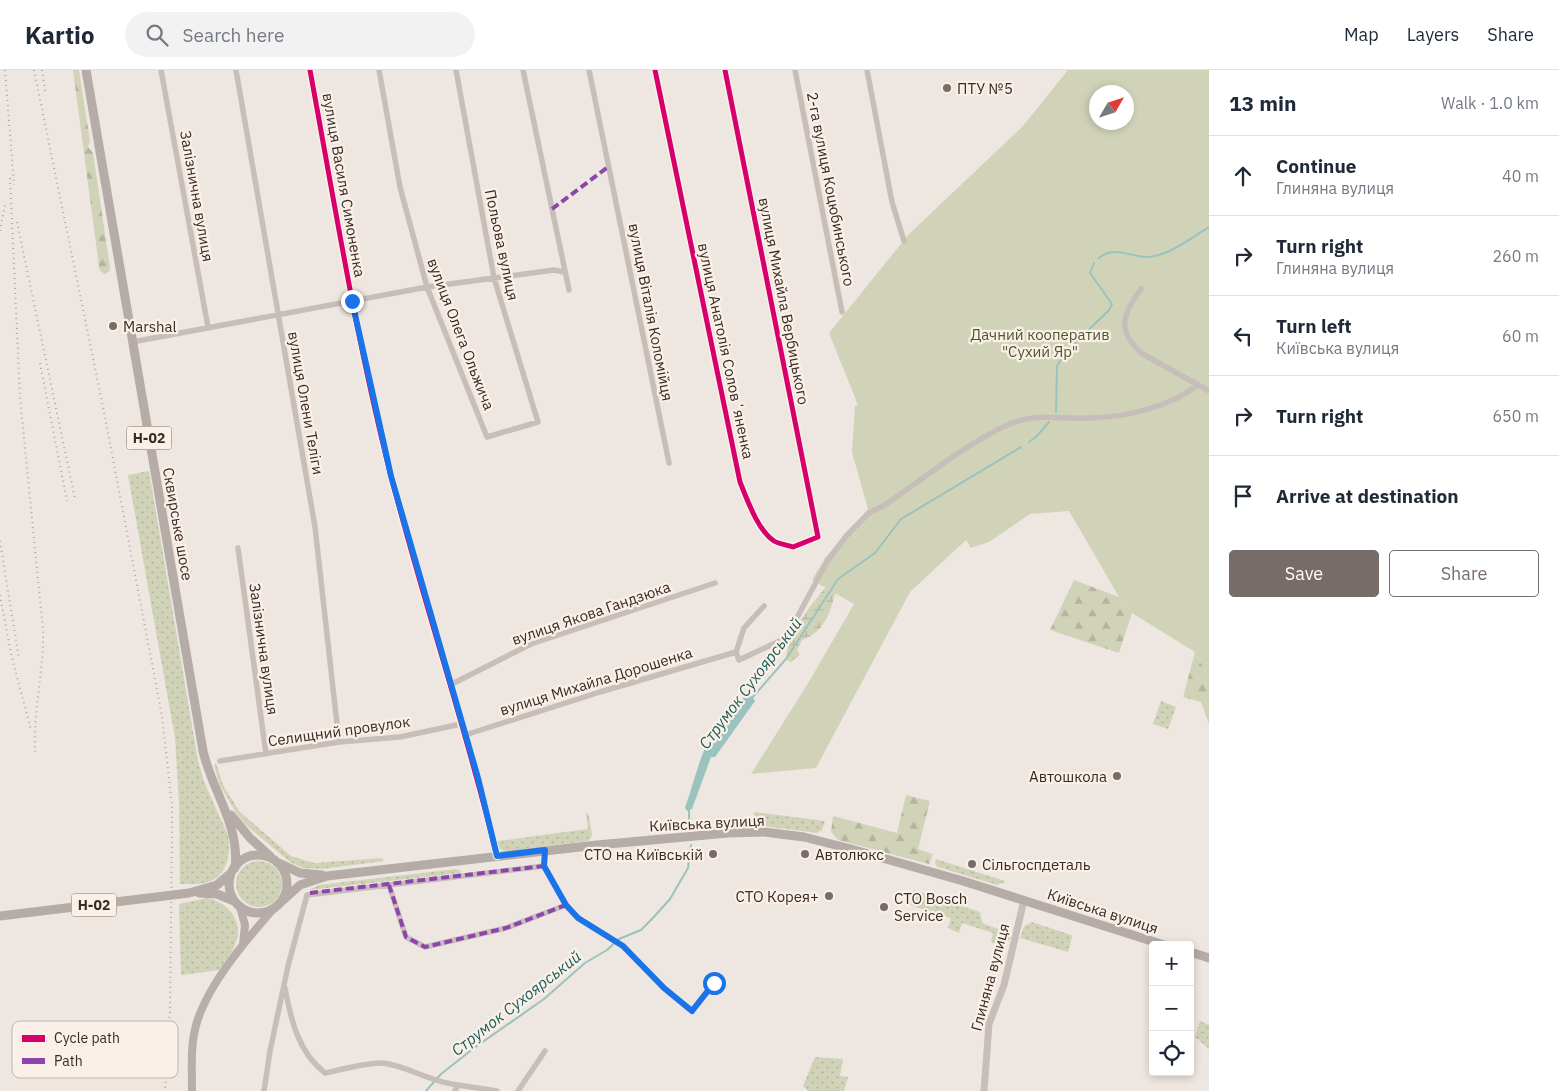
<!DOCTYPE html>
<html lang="en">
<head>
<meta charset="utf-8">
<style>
	:root { --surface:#fff; --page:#f2f2f3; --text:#1f2937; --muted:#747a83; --line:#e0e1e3; --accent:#786c68 }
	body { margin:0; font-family:"IBM Plex Sans",sans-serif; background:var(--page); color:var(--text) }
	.controls { position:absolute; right:15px; bottom:15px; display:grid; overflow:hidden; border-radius:5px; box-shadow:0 2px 8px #0003 }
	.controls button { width:45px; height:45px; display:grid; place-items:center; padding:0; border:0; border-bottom:1px solid var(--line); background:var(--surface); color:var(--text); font:25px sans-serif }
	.compass { position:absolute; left:1089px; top:15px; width:45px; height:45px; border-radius:50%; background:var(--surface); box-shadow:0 2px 8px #0003; rotate:51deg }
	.stop { position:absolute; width:15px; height:15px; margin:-11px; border:4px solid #1a73e8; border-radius:50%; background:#fff }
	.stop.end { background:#1a73e8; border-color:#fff; box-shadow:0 1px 5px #0008 }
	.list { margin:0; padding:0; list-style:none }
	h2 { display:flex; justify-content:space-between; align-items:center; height:65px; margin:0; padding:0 20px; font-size:21px }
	h2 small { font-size:16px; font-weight:400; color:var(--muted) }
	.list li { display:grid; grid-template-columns:32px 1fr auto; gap:15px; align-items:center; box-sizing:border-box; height:80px; padding:0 20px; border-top:1px solid var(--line) }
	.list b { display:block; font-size:19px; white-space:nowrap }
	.list p { margin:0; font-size:16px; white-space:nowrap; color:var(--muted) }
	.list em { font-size:16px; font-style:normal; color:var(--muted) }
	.actions { display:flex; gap:10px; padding:15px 20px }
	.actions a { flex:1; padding:11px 0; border:1px solid var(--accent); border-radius:5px; text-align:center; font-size:18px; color:var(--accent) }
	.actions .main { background:var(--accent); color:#fff }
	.icon { flex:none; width:28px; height:28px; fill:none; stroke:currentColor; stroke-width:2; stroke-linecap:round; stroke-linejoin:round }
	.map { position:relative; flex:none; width:1209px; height:1021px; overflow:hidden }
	header { display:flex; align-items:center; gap:30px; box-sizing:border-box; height:70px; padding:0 25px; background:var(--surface); border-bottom:1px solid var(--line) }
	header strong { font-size:24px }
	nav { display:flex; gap:28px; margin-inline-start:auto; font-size:18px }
	.search { width:350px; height:45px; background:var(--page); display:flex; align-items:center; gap:12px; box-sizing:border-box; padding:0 18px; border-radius:28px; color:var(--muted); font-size:19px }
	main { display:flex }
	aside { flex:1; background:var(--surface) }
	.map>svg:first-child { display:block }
	.grass { fill:url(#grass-dots) }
	.forest { fill:url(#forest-firs) }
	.wetland { fill:url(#wetland-marsh) }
	.garden { fill:#d1d3b9; fill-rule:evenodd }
	.water { fill:#9ac2bf }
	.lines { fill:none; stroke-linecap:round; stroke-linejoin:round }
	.stream { stroke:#9ac2bf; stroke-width:2 }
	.minor { stroke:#c7beb9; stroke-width:5.5 }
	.tertiary { stroke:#c7beb9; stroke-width:7 }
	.secondary { stroke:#b8aea9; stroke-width:8 }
	.primary { stroke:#b5aca8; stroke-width:9 }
	.rail { stroke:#aea7a4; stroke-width:2; stroke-dasharray:1 4; stroke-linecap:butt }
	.quiet { stroke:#8e44ad; stroke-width:4; stroke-dasharray:8 4; stroke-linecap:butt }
	.cycleway-casing { stroke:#fbf0e7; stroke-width:8 }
	.cycleway { stroke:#d6006c; stroke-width:5 }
	.route { stroke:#1a73e8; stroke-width:6 }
	.poi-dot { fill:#786c68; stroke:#fbf0e7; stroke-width:2 }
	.labels { text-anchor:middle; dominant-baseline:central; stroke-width:4.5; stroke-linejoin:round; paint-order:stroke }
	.shield { fill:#fbf0e7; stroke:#726661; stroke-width:1 }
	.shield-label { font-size:14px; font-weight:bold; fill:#382b27 }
	.poi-label { font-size:15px; fill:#382b27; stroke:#fbf0e7; text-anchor:start }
	.street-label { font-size:15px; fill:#382b27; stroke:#fbf0e7 }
	.park-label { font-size:15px; fill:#4b5828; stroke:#fbf0e7 }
	.water-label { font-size:16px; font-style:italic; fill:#195d5c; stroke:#fbf0e7 }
	.key { fill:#fbf0e7; stroke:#c0b5ad; stroke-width:1 }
	.key-label { font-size:14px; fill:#382b27 }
</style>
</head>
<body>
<header>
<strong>Kartio</strong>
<div class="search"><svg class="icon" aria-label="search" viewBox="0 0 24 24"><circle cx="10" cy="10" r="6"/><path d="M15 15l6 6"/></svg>Search here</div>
<nav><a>Map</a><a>Layers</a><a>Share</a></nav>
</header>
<main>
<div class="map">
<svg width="1209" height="1021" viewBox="0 0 1209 1021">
	<defs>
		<pattern id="grass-dots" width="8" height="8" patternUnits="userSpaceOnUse" patternTransform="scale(1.25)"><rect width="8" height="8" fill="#d1d3b9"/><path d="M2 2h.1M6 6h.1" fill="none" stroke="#b4b59f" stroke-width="1.8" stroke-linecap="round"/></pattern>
		<pattern id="forest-firs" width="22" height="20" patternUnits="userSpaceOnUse" patternTransform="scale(1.25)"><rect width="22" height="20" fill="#d1d3b9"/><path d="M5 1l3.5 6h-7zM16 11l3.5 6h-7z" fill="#b4b59f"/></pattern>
		<pattern id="wetland-marsh" width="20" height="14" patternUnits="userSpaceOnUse" patternTransform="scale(1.25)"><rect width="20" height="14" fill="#d1d3b9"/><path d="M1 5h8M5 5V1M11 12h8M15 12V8" fill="none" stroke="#b4b59f"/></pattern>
	</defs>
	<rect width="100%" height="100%" fill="#eee6e0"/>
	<path class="grass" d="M149 401 198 691 205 714 228 765C231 782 228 806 208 812 199 815 188 814 180 814L179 732 175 668 128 405Z
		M1161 631 1176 637 1168 659 1153 654Z
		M216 693 223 715 239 741 291 786 314 793 382 788 384 791 322 799 303 798 290 792 246 755 236 743 220 715 214 695Z
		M754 742 825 751 822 760 817 763 763 756 755 751Z
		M586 743 589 745 592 766 588 771 505 781 498 778V771L588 759Z
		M936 789 1005 811V812L997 815 938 797 935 794Z
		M236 814a23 23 0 1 1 46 0a23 23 0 1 1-46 0Z
		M456 799 461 801 460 803 309 820 319 815Z
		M913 820 980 842 982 853 1011 864V868L1004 875 991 872 993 863 962 853 959 863 948 858 951 848 910 835 908 833Z
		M207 828C227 831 244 851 236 872 233 882 225 891 220 900L181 905 179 834Z
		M1032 852 1071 865 1072 867 1068 882 1020 868 1024 856Z
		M1200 951 1209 955V979L1195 967Z
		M815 987 843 989 840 1006 848 1007 844 1021H808L803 1016Z"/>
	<path class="forest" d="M73 0H79L90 71 88 77 93 83 110 198 109 202 104 204 99 199 98 189Z
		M1074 510 1119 527 1132 543 1119 583 1050 560Z
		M1195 582 1209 608V654L1201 632 1183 627Z
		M906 725 930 731 918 779 933 784 929 794 838 770 831 762 833 746 897 763Z"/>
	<path class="wetland" d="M842 500C832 527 833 559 802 570L797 580 800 585 791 592 786 589C787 561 822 519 842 500Z"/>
	<path class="garden" d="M1068 0H1209V608L1195 582 1132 543 1119 527 1069 441 1030 444 989 472 971 478 966 470 910 522 816 698 751 704 810 610 854 534 812 510 825 488 868 439 852 382 855 336 858 335 829 263 909 164 1023 56ZM1096 22H1126V52H1096Z"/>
	<path class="water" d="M750 624 755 631 715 687H711L692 739 687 741 685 738C692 718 697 697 705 678 710 667 739 626 750 624Z"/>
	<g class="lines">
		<path class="stream" d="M1099 188C1114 175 1130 187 1147 187 1169 186 1191 168 1209 157
			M1056 342 1057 296 1065 283 1109 240 1112 234 1090 203 1094 193
			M1029 372 1036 367 1049 352
			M752 628 786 589 838 509 875 483 901 449 1021 377
			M689 751V740
			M426 1021 441 1004 474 978 544 929 585 893 607 880 619 869 641 860 652 849 670 829 688 798 691 775"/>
		<path class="minor" d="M161 0 208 257
			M236 0 315 457 339 672
			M379 0 400 117 427 217 487 367 538 352 494 208 456 0
			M523 0 569 220
			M589 0 669 393
			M655 0 740 412C747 429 758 461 774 471 779 474 787 475 793 477L818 467 725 0
			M795 0 842 242
			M867 0 892 132 904 171
			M1141 219C1123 244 1116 259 1141 283L1209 321
			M132 272 427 217 554 200 564 202
			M238 478 266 684
			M764 536 744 558 736 582 739 590 786 568 828 490 847 465 869 443 883 436C921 411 974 367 1015 352 1040 343 1065 350 1091 348 1126 347 1170 337 1198 315
			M450 615 531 574 715 513
			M465 665 600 622 736 582
			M220 691 339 672 400 667 461 654
			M544 796 566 835 578 848 623 876 664 918 692 941 714 913
			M544 796 545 780
			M389 815 406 867 425 877 506 858 566 835
			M285 918C291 950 298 982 325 1003 341 1000 367 992 383 993 408 996 429 1012 458 1015
			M264 1021 270 981 288 896 307 825 544 796
			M455 1021 458 1015 497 1021
			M518 1021 545 981"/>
		<path class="tertiary" d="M310 0C335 136 357 273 391 406 424 534 466 658 497 786
			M984 1021 989 954 1004 915 1024 830"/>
		<path class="secondary" d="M240 837 245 855 243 874
			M192 1021C192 998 190 974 197 952 209 913 247 869 274 838"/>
		<path class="primary" d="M86 0 203 681C212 721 240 755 235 798
			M231 745 250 768 270 786
			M229 814a29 29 0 1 1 58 0a29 29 0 1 1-58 0Z
			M279 793 300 803 322 805
			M199 823 217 824 234 831
			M280 833 300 815 327 806 597 775 728 763 764 762 804 767 851 779 963 811 1164 875
			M0 846 189 823 217 815 231 803
			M1190 882 1209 888"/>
		<path class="rail" d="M5 0 14 115
			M34 0 103 337 162 646 172 736V765L170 940 165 1021
			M42 0 45 21
			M10 108 20 327 43 560C44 601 33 641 35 682
			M17 152 75 429
			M0 161 5 135
			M40 293 67 431
			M0 471 19 589
			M0 525 11 584 31 660"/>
		<path class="quiet" d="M552 139 608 97
			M389 815 406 867 425 877 506 858 566 835
			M310 823 544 796"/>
		<g class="cycleway-casing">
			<path id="cycleway" d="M310 0C335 136 357 273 391 406 424 534 466 658 497 786
				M655 0 740 412C747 429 758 461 774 471 779 474 787 475 793 477L818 467 725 0"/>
		</g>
		<use href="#cycleway" class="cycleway"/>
	</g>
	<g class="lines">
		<path class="route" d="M352 231 391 406 478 708 497 786 545 780 544 796 566 835 578 848 623 876 664 918 692 941 714 913"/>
	</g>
	<g class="poi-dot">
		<circle cx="947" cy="18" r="5"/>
		<circle cx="113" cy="256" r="5"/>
		<circle cx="1117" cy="706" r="5"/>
		<circle cx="713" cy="784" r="5"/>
		<circle cx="805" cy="784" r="5"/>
		<circle cx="972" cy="794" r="5"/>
		<circle cx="829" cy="826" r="5"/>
		<circle cx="884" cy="837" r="5"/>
	</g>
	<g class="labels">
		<g class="shield">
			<rect x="126.5" y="356.5" width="45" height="23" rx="4"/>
			<rect x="71.5" y="823.5" width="45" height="23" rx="4"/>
		</g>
		<g class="shield-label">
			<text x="149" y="368">Н-02</text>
			<text x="94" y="835">Н-02</text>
		</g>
		<g class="poi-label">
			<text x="957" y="18">ПТУ №5</text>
			<text x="123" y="256">Marshal</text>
			<text x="1107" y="706" text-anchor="end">Автошкола</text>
			<text x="703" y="784" text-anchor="end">СТО на Київській</text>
			<text x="815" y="784">Автолюкс</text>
			<text x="982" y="794">Сільгоспдеталь</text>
			<text x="819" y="826" text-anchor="end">СТО Корея+</text>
			<text x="894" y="828">СТО Bosch<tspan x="894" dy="17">Service</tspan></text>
		</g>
		<g class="street-label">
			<text transform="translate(344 115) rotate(80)">вулиця Василя Симоненка</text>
			<text transform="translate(831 119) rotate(79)">2-га вулиця Коцюбинського</text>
			<text transform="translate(197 126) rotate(80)">Залізнична вулиця</text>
			<text transform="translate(502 175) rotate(78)">Польова вулиця</text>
			<text transform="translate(784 231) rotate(79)">вулиця Михайла Вербицького</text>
			<text transform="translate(651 242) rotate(79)">вулиця Віталія Коломійця</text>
			<text transform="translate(461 264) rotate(69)">вулиця Олега Ольжича</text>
			<text transform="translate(726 281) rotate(78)">вулиця Анатолія Соловʼяненка</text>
			<text transform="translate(306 333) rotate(80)">вулиця Олени Теліги</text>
			<text transform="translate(178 454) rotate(80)">Сквирське шосе</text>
			<text transform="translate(591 543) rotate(-19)">вулиця Якова Гандзюка</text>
			<text transform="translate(264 579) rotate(82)">Залізнична вулиця</text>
			<text transform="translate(596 611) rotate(-17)">вулиця Михайла Дорошенка</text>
			<text transform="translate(339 661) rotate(-8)">Селищний провулок</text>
			<text transform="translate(707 753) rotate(-3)">Київська вулиця</text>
			<text transform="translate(1103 841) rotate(18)">Київська вулиця</text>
			<text transform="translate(990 907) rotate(-75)">Глиняна вулиця</text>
		</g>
		<g class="park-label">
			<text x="1040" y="264">Дачний кооператив<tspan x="1040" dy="17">"Сухий Яр"</tspan></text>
		</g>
		<g class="water-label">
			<text transform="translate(750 613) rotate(-53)">Струмок Сухоярський</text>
			<text transform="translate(516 933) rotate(-38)">Струмок Сухоярський</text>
		</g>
	</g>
	<rect x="12" y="951" width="166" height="57" rx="8" class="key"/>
	<rect x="22" y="965" width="23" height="7" fill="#d6006c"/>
	<rect x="22" y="988" width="23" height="6" fill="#8e44ad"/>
	<g class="key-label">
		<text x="54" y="973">Cycle path</text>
		<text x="54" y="996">Path</text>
	</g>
</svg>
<div class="controls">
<button>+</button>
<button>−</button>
<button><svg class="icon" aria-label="locate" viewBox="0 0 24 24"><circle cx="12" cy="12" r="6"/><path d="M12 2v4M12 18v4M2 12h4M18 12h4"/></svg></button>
</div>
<svg class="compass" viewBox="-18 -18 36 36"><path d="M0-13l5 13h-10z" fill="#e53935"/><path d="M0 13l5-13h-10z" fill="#747a83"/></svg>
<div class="stop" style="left:714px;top:913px"></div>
<div class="stop end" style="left:352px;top:231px"></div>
</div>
<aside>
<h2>13 min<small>Walk · 1.0 km</small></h2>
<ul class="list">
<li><svg class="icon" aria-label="ahead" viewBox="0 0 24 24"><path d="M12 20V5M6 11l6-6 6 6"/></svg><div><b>Continue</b><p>Глиняна вулиця</p></div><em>40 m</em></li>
<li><svg class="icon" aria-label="right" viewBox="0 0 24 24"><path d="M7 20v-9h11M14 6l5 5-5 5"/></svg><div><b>Turn right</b><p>Глиняна вулиця</p></div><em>260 m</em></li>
<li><svg class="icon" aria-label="left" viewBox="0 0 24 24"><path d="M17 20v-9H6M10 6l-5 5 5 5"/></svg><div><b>Turn left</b><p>Київська вулиця</p></div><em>60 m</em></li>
<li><svg class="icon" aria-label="right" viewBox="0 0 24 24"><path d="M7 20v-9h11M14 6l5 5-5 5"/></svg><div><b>Turn right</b></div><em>650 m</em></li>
<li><svg class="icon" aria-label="arrive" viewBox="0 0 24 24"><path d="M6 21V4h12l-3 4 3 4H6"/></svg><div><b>Arrive at destination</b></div></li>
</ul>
<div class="actions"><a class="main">Save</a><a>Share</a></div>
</aside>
</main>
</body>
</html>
